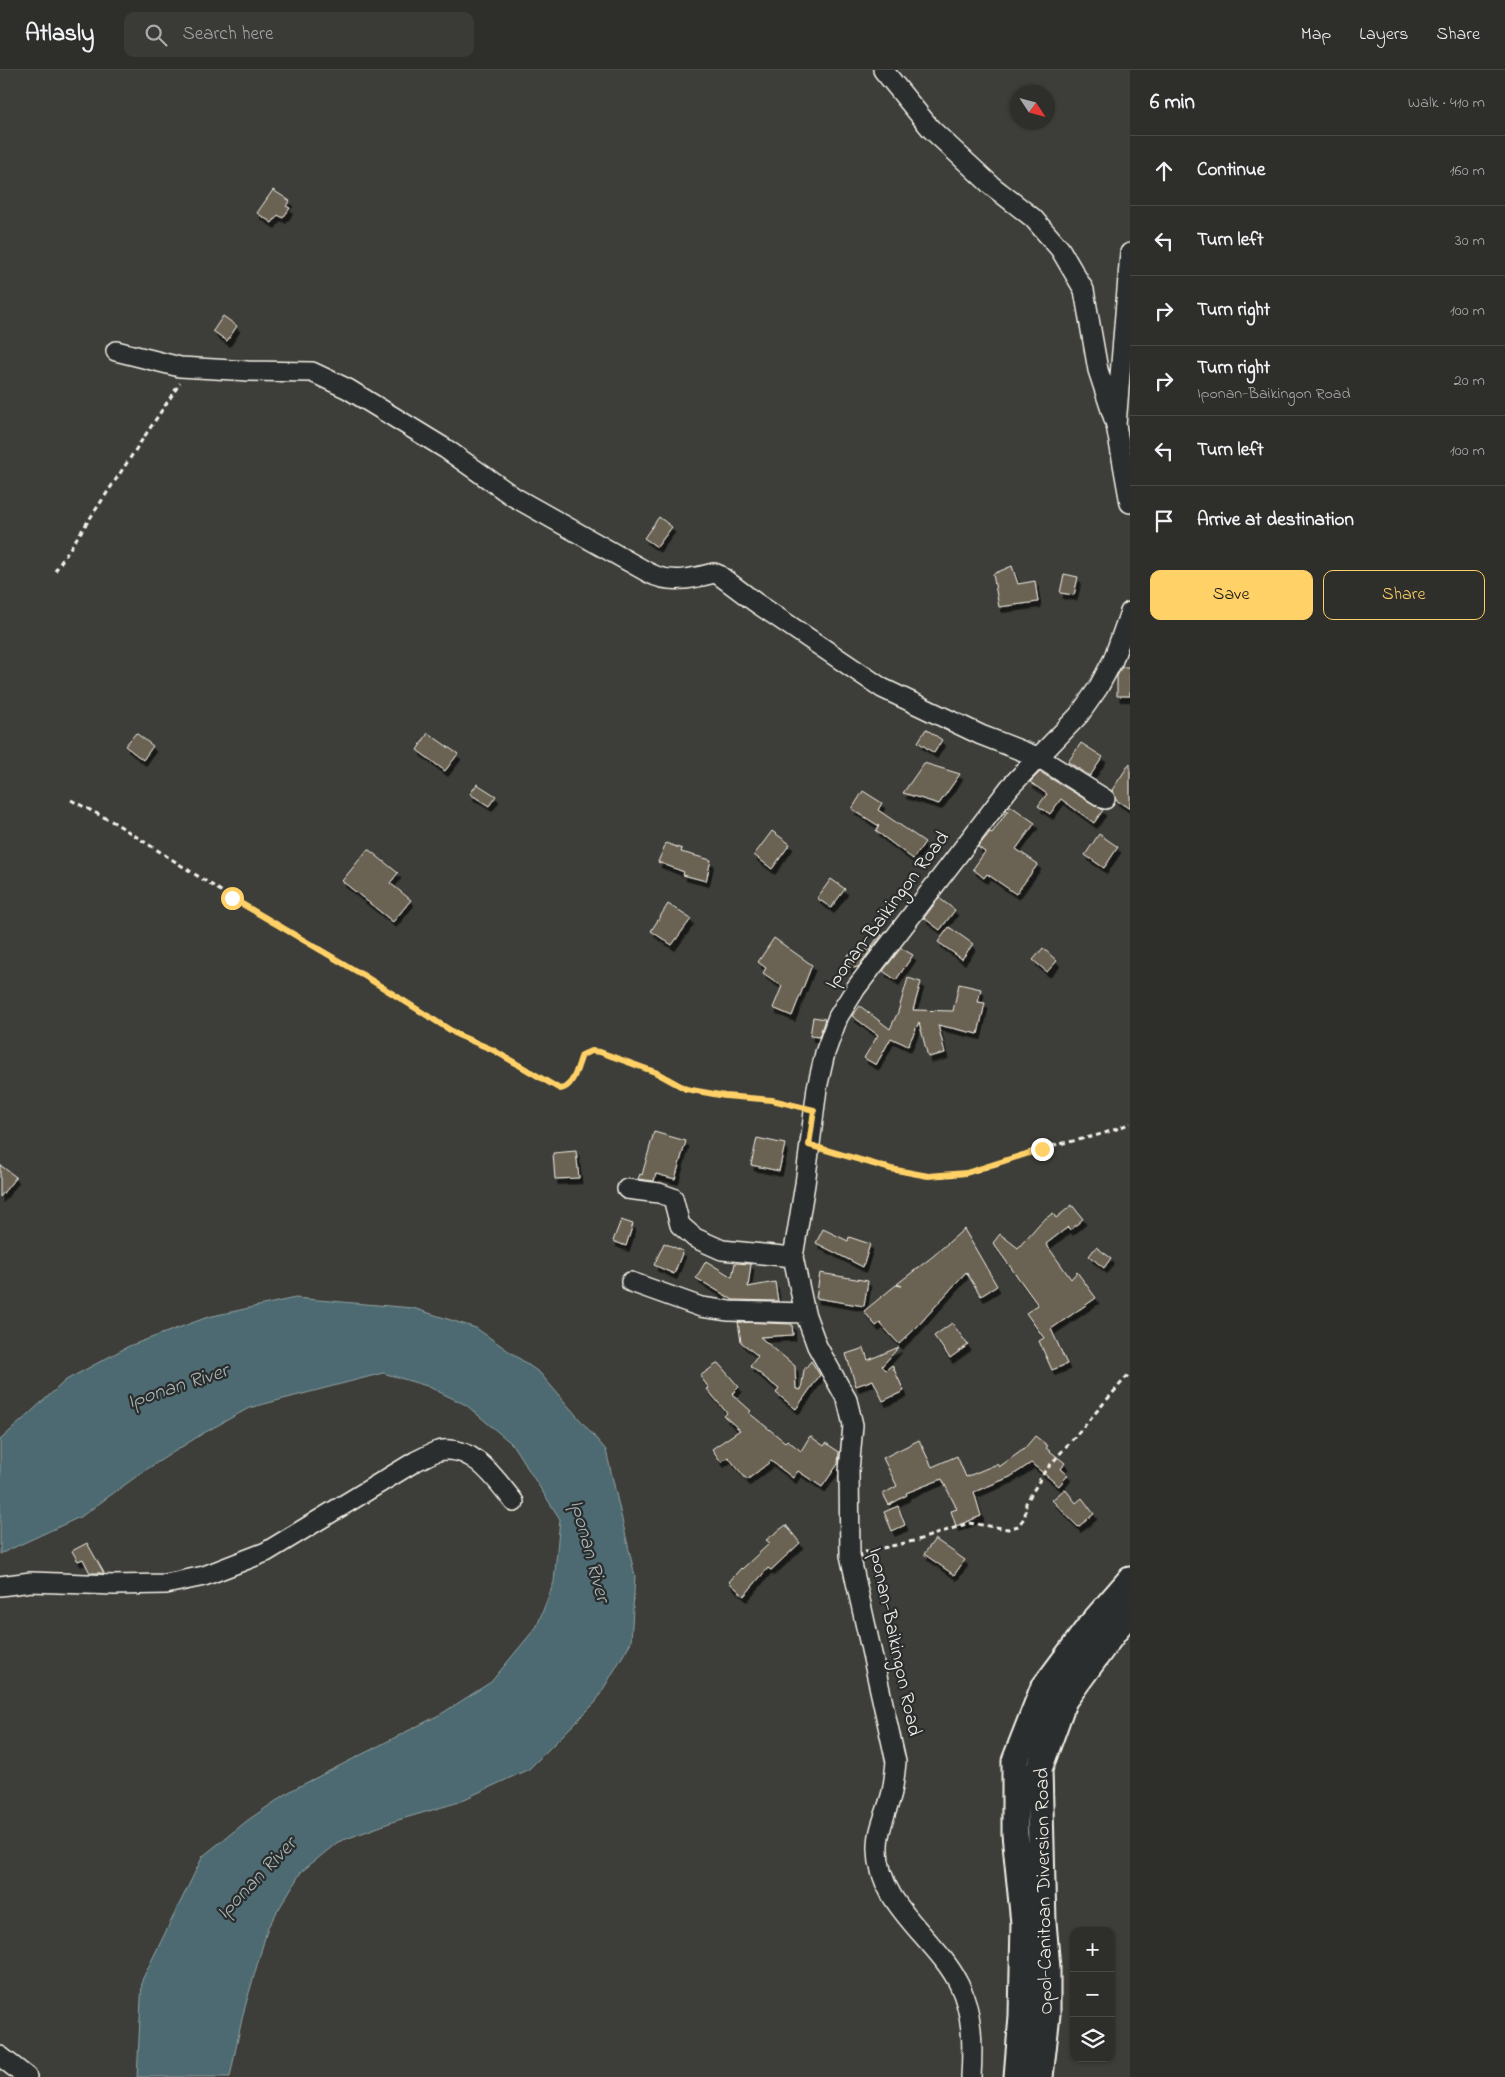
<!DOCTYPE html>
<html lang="en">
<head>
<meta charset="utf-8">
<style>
	:root { --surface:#2e2e2b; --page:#3a3a37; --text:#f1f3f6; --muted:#a7a8a9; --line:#494a47; --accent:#ffd166 }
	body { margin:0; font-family:"Indie Flower",sans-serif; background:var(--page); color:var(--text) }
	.controls { position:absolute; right:15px; bottom:15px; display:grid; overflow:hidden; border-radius:10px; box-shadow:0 1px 4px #0004 }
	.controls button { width:45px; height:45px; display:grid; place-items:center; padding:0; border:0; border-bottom:1px solid var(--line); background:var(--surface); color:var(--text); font:25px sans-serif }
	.compass { position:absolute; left:1010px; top:15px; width:45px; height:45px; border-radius:50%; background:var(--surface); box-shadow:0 1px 4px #0004; rotate:126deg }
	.stop { position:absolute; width:15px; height:15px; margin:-11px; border:4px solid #ffd166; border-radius:50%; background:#fff }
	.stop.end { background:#ffd166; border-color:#fff; box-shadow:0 1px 5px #0008 }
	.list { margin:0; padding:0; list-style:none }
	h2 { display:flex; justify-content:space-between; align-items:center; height:65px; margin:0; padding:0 20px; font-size:21px }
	h2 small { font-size:16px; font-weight:400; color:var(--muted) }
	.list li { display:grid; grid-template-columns:32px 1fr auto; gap:15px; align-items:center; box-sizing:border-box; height:70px; padding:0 20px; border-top:1px solid var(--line) }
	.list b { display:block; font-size:19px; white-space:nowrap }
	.list p { margin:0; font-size:16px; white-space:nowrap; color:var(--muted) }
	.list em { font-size:16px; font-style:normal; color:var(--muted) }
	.actions { display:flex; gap:10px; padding:15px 20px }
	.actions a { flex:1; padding:11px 0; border:1px solid var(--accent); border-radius:10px; text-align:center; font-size:18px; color:var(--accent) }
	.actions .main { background:var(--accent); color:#111 }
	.icon { flex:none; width:28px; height:28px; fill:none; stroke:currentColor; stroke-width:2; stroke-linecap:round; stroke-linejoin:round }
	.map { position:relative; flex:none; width:1130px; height:2007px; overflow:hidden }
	header { display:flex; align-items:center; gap:30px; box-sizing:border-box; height:70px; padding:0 25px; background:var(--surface); border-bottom:1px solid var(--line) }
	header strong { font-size:24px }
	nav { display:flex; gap:28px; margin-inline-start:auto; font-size:18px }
	.search { width:350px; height:45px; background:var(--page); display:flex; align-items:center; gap:12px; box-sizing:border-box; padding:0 18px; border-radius:10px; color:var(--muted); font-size:19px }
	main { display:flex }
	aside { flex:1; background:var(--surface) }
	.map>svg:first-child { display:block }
	.water { fill:#4e6b72; stroke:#90a1a1 }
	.building { fill:#6a6252; stroke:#f4f1e8; filter:url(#shadow) }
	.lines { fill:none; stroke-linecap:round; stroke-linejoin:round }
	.minor-casing { stroke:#f4f1e8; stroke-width:22 }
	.major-casing { stroke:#f4f1e8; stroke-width:29 }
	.path { stroke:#f4f1e8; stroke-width:3; stroke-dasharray:5 4; stroke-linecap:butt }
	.minor { stroke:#2a2d2e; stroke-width:19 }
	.major { stroke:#2a2d2e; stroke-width:25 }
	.route { stroke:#ffd166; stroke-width:6 }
	.labels { text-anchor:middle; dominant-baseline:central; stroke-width:4.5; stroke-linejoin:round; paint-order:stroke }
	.street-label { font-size:20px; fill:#f4f1e8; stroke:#2a2d2e }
	.water-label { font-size:21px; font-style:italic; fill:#a9b5b3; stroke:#2a2d2e }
</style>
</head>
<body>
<header>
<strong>Atlasly</strong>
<div class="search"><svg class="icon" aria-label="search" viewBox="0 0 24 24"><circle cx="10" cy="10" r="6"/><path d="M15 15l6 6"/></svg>Search here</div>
<nav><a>Map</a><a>Layers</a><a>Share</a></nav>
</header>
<main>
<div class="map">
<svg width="1130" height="2007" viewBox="0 0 1130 2007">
	<defs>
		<filter id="shadow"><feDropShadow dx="3" dy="5.5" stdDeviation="0" flood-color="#0009"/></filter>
	</defs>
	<rect width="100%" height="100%" fill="#3d3d39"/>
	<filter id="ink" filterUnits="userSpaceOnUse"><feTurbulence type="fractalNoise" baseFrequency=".02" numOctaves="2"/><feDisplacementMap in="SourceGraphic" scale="10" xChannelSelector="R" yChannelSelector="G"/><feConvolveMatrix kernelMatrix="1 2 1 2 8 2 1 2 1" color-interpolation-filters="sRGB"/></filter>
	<g filter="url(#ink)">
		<path class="water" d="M295 1228 413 1238 476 1258 540 1303 606 1380 635 1506 631 1572 595 1633 529 1699 456 1733 395 1751 338 1772 301 1802 268 1857 243 1944 230 2007H137L142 1910 203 1786 248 1750 292 1720 441 1644 491 1612 537 1556 554 1512 560 1449 512 1374 466 1335 427 1316 383 1303 249 1338 202 1364 144 1401 82 1446 0 1484V1370L66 1310 129 1276 208 1247Z"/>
		<path class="building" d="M273 120 290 131 286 136 290 138 283 148 278 145 272 153 257 143Z
			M223 246 237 256 227 271 213 261Z
			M659 447 672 457 657 477 644 468Z
			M1012 496 1018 514 1035 511 1038 532 999 537 993 504Z
			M1064 504 1078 507 1074 525 1060 523Z
			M1122 597H1130V626H1117V606Z
			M926 659 942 670 934 683 918 672Z
			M136 663 153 676 143 690 125 676Z
			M428 663 458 684 445 701 417 680Z
			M1081 673 1103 687 1090 706 1068 692Z
			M924 693 960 704 939 734 903 723Z
			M1130 693V739L1116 730 1112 720Z
			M1040 702 1103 740 1094 753 1061 729 1050 744 1038 736 1047 724 1030 712Z
			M477 714 496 726 489 736 470 724Z
			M863 721 882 733 878 740 925 772 913 789 876 761 879 756 852 739Z
			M1011 736 1035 753 1016 779 1038 794 1016 824 987 804 984 808 973 799 985 782 978 777 990 762 992 763Z
			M772 761 790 774 772 799 754 785Z
			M1099 764 1118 777 1104 798 1085 785Z
			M666 773 682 779 681 782 711 790 706 811 683 805 684 802 658 792Z
			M368 779 398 803 390 813 411 830 393 852 342 811Z
			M831 809 845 819 831 838 817 828Z
			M939 828 955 840 940 860 924 848Z
			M668 834 691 849 672 875 651 861Z
			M949 857 973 874 962 889 938 872Z
			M880 864 882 865 858 897 849 899 847 885 870 879Z
			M774 868 812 895 792 946 773 938 782 916 763 903 766 898 758 892Z
			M901 878 913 885 896 910 883 901Z
			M1043 878 1057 891 1047 902 1033 890Z
			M908 908 921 912 913 940 953 941 959 914 981 919 978 932 985 933 978 964 938 955 945 983 928 987 919 952 908 976 891 968 876 995 864 988 878 965 852 946 860 936 890 959 898 942Z
			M813 947 825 949 819 967 810 966Z
			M654 1062 686 1071 675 1109 656 1104 654 1111 638 1109 640 1104 642 1105Z
			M757 1068 785 1074 779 1101 751 1095Z
			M576 1081 579 1108 555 1109 553 1083Z
			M0 1095 16 1107 0 1127Z
			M1072 1135 1083 1149 1070 1160 1068 1157 1046 1174 1071 1209 1077 1202 1096 1228 1051 1259 1067 1294 1052 1300 1039 1271 1044 1268 1026 1243 1038 1235 993 1173 1000 1164 1018 1178 1041 1152 1053 1143 1056 1148Z
			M621 1150 633 1154 626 1176 613 1171Z
			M823 1159 848 1171 849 1167 870 1174 863 1197 816 1173Z
			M964 1159 997 1216 981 1226 966 1202 917 1257 899 1274 880 1253 876 1256 864 1241 896 1215 902 1216 897 1214 932 1187Z
			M664 1173 683 1181 674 1204 654 1195Z
			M1096 1177 1111 1188 1104 1198 1089 1186Z
			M706 1191 732 1207 735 1193 751 1194 748 1217 775 1212 778 1231 733 1230 696 1208Z
			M820 1203 868 1211 864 1236 816 1228Z
			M738 1252 792 1254 793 1265 760 1267 795 1296 796 1319 801 1320 804 1300 811 1291 820 1305 796 1339 776 1323 779 1319 750 1296 758 1286 741 1272Z
			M952 1253 968 1275 950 1288 934 1266Z
			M899 1277 882 1296 886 1300 892 1295 904 1321 883 1331 873 1310 856 1316 846 1284 864 1278 868 1290Z
			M718 1293 739 1317 732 1324 751 1341 749 1343 785 1372 787 1370 801 1381 810 1366 824 1376 826 1373 839 1382 838 1394 822 1417 798 1401 793 1408 771 1391 747 1410 728 1387 721 1392 712 1379 740 1360 724 1346 727 1343 707 1319 709 1318 700 1306Z
			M1035 1366 1048 1376 1046 1378 1065 1393 1061 1399 1068 1405 1059 1416 1031 1393 1010 1407 974 1422 981 1446 956 1456 951 1441 957 1439 942 1409 906 1423 907 1425 889 1435 883 1424 897 1416 883 1388 919 1370 932 1397 957 1386 966 1407 997 1394 999 1397 1024 1379Z
			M1065 1419 1076 1433 1082 1428 1094 1444 1078 1457 1052 1430Z
			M898 1436 905 1455 892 1461 884 1442Z
			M786 1455 800 1473 771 1500 768 1498 744 1526 729 1512 741 1498 742 1499 770 1473 766 1470Z
			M935 1469 965 1490 954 1505 924 1484Z
			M87 1473 104 1503H90L83 1489 78 1491 72 1481Z"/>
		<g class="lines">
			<g class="minor-casing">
				<path id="minor" d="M883 0 931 59 992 116 1033 148 1060 179 1084 220 1098 300 1116 355
					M1130 183 1116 355 1130 433
					M116 281 180 297 248 301 312 302 348 319 446 379 514 427 649 503C670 514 691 509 714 503L719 505 755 532 882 618 981 665 1038 687 1105 729
					M627 1119 659 1123 673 1128 680 1155 695 1168 722 1180 793 1187
					M631 1212 701 1237 729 1241 805 1243
					M0 1516 31 1512 114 1515 166 1514 204 1506 266 1482 416 1391C423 1388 431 1383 438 1381 472 1373 496 1409 514 1432
					M0 1986 27 2007
					M971 2007C973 1976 973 1943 959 1914 936 1867 876 1835 878 1776 878 1758 888 1740 892 1722 894 1712 895 1701 896 1692L850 1485 849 1401 853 1355 847 1330 817 1276 805 1243 793 1187 805 1114 817 1018 825 983 838 947 856 918 1010 717 1079 645 1098 618 1113 590 1130 542"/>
			</g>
			<g class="major-casing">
				<path id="major" d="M1017 2007 1022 1946 1024 1853 1015 1764V1691L1043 1619 1090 1556 1130 1510
					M1040 2007 1047 1944V1898L1043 1852 1039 1699 1064 1630 1130 1540"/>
			</g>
			<path class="path" d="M55 501 180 313
				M71 730 115 753 232 828 363 905 458 965 493 980 560 1019C574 1017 577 997 582 985L591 981 600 982 655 1002 686 1019 725 1026 772 1030 799 1036
				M826 1080C871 1093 920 1113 967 1103 993 1097 1017 1085 1043 1078 1073 1070 1102 1067 1130 1053
				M865 1482 918 1470 969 1453 1008 1459 1018 1456 1025 1447 1026 1433 1045 1401 1130 1303"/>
			<use href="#minor" class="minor"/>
			<use href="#major" class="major"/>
		</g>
	</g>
	<g class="lines" filter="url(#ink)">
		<path class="route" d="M232 828 363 905 458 965 493 980 560 1019C574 1017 577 997 582 985L591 981 600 982 655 1002 686 1019 725 1026 772 1030 814 1040 809 1075 891 1099 928 1106 966 1103 1042 1079"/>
	</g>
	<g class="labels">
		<g class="street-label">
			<text transform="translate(888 841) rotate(-53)">Iponan-Baikingon Road</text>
			<text transform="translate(894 1572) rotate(78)">Iponan-Baikingon Road</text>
			<text transform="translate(1045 1821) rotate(-91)">Opol-Canitoan Diversion Road</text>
		</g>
		<g class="water-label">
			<text transform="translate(178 1317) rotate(-18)">Iponan River</text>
			<text transform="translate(589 1481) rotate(75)">Iponan River</text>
			<text transform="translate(257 1809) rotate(-46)">Iponan River</text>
		</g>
	</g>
</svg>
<div class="controls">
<button>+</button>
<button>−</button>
<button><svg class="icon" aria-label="layers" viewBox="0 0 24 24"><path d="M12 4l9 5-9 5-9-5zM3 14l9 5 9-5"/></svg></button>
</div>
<svg class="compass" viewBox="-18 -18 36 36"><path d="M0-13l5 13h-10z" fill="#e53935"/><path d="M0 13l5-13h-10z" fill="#a7a8a9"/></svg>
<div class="stop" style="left:232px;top:828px"></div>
<div class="stop end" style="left:1042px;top:1079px"></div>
</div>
<aside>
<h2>6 min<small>Walk · 410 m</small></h2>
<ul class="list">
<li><svg class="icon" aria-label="ahead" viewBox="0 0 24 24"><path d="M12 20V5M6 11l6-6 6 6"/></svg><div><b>Continue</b></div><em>160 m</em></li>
<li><svg class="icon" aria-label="left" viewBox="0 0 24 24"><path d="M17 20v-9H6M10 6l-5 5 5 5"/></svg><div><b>Turn left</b></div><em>30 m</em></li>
<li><svg class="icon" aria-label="right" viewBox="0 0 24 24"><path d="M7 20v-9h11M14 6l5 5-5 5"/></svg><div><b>Turn right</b></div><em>100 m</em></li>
<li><svg class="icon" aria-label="right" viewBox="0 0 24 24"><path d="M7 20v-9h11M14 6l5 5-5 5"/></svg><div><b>Turn right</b><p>Iponan-Baikingon Road</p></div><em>20 m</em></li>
<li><svg class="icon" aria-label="left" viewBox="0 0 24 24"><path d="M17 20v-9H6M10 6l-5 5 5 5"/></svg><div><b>Turn left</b></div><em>100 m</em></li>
<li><svg class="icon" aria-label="arrive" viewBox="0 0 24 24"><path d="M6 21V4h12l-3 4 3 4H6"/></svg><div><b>Arrive at destination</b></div></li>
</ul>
<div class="actions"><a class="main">Save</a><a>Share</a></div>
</aside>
</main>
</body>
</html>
